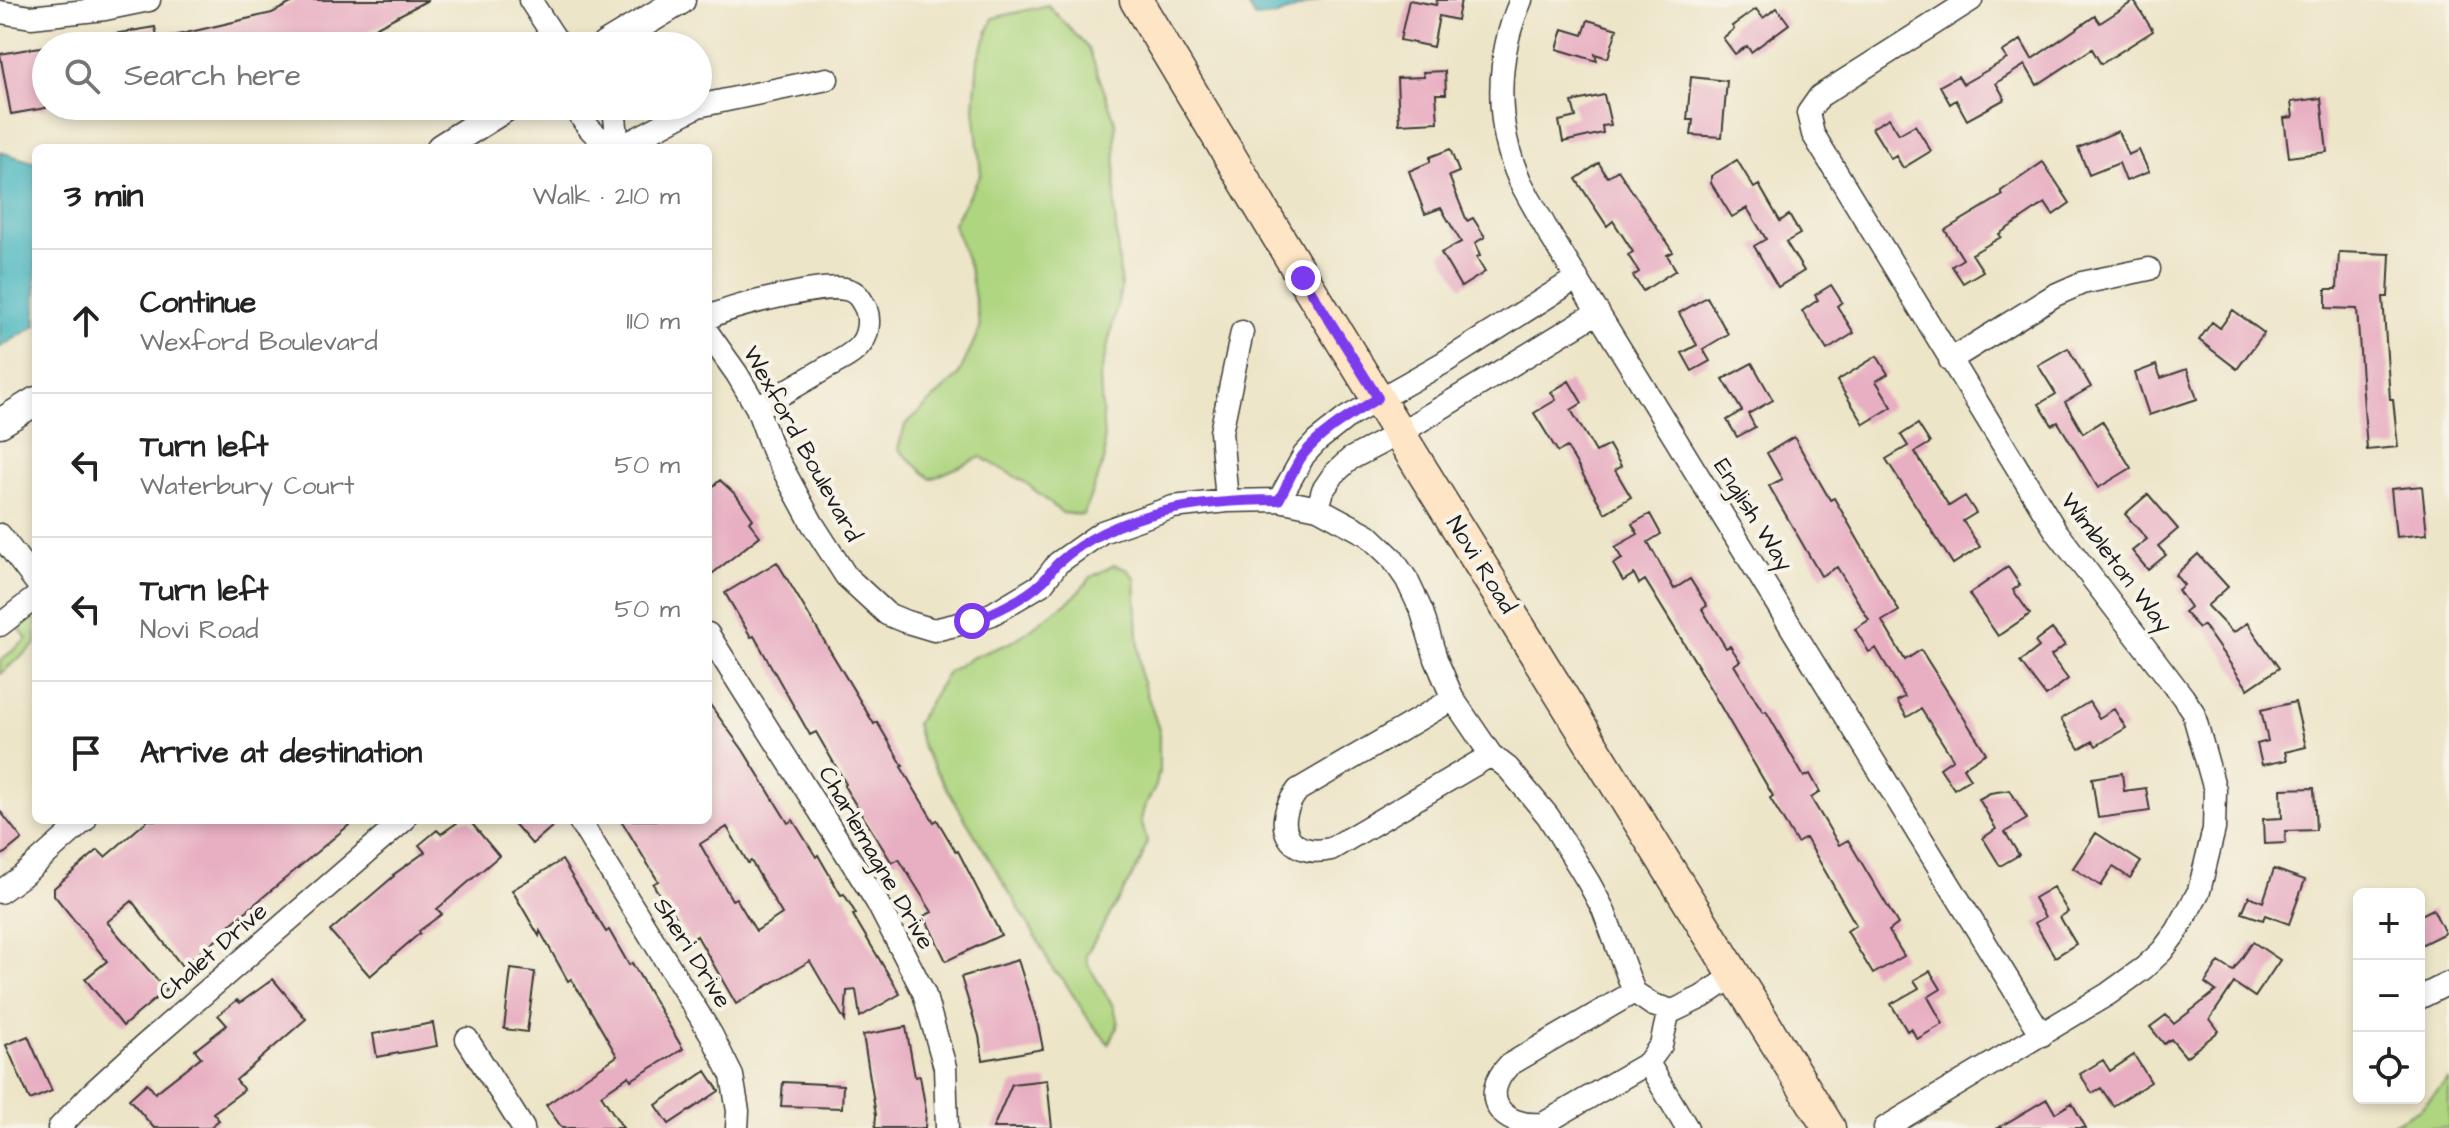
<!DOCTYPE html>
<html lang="en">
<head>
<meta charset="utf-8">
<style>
	:root { --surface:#fff; --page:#f2f2f2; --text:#222; --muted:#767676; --line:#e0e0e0 }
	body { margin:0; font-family:"Architects Daughter",sans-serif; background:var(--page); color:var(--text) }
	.controls { position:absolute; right:24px; bottom:24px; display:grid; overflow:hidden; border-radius:12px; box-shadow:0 4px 12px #0003 }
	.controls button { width:72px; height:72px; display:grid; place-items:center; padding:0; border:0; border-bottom:2px solid var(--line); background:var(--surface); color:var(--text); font:40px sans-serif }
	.stop { position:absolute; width:24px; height:24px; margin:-18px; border:6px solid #7c3aed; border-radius:50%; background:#fff }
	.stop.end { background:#7c3aed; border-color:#fff; box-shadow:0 2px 8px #0008 }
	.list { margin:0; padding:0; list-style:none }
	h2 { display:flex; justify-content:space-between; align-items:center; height:104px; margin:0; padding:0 32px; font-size:34px }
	h2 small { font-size:26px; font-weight:400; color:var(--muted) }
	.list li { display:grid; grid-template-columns:52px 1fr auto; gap:24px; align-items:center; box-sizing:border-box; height:144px; padding:0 32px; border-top:2px solid var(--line) }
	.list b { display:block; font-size:30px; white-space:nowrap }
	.list p { margin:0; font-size:26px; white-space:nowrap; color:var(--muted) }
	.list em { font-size:26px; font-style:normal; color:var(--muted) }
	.icon { flex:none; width:44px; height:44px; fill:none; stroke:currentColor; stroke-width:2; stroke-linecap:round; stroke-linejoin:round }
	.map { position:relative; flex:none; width:2449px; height:1128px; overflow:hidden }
	.search { position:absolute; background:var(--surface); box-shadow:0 4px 12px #0003; left:32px; top:32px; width:680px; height:88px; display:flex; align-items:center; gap:20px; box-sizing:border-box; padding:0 28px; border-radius:44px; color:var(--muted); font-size:30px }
	.panel { position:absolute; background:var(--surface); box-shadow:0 4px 12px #0003; left:32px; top:144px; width:680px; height:680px; border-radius:12px }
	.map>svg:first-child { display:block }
	.green { fill:#aed57f; stroke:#65784e; stroke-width:2 }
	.water { fill:#47b6bf; stroke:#32696e; stroke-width:2 }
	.building { fill:#e8afc2; fill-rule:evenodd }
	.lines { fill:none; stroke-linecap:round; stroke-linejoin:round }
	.minor-casing { stroke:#3b3a36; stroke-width:25 }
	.tertiary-casing { stroke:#3b3a36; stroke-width:31 }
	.secondary-casing { stroke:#3b3a36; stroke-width:35 }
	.minor { stroke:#fff; stroke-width:22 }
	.tertiary { stroke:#fff; stroke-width:28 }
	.secondary { stroke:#fde5c5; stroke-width:32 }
	.route { stroke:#7c3aed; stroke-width:10 }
	.labels { text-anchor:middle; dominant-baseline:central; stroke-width:8; stroke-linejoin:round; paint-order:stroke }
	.street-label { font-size:24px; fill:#1c1c1c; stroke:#f7f3e8 }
</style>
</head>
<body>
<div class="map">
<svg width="2449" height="1128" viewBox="0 0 2449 1128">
	<rect width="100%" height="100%" fill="#f7f3e8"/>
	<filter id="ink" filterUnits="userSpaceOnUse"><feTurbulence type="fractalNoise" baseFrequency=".0125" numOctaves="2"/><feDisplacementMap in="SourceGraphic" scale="16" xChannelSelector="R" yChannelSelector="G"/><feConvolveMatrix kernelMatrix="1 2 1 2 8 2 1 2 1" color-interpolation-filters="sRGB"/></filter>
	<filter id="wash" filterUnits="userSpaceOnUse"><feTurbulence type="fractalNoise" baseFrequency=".006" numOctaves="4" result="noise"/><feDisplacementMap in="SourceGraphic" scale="32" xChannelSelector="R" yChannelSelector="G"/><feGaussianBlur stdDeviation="1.8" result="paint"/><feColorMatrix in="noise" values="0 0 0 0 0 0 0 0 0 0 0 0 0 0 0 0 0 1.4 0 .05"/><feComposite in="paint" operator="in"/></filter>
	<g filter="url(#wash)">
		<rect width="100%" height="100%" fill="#ede5c8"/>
		<path class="green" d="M1048 5 1089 49 1116 124 1115 216 1121 289 1100 378 1105 458 1083 515 1062 513 1026 483 981 457 931 479 898 449 905 425 958 376 980 328 970 270 953 223 981 174 974 108 978 58 993 18Z
			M1114 565 1127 569 1135 578 1140 674 1159 730V771L1156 786 1144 808 1141 820 1147 841 1141 861 1086 955 1088 965 1113 1006 1118 1020 1117 1028 1109 1044 1091 1023 1064 981 1053 970 1036 937 922 747 916 724 948 672 971 658 1007 644 1024 634 1075 596 1091 577Z
			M31 614H36V644L0 674V661L27 639 17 625Z
			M2449 1079V1128H2386L2421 1108Z"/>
		<path class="water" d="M1245 0H1318L1277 16 1255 18Z
			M0 152 36 163V326L0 347Z"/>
		<g id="blocks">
			<path class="building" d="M297 0H428L341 46H161L160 39 272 13Z
				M1409 0 1436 5 1437 0H1461L1457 20 1439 16 1433 47 1400 40Z
				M2134 1 2153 31 2101 64 2092 49 2037 85 2025 65 1996 83 2005 99 1967 120 1956 100 1950 104 1940 86 1958 76 1963 84 2007 59 2002 52 2021 40 2032 59 2095 16 2100 23Z
				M1777 8 1789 24 1751 52 1747 46 1735 54 1723 38 1734 29 1732 26 1756 9 1763 18Z
				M1588 20 1617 29 1608 58 1595 54 1597 61 1557 49 1563 29 1583 35Z
				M155 27 159 46H97L96 37Z
				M46 46V108L11 114 0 54Z
				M1445 71 1446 94H1436L1438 122 1399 124 1397 78 1424 77 1423 72Z
				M1691 77 1727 81 1722 137 1691 135 1693 120H1687Z
				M1604 95 1611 125 1602 126 1603 133 1563 142 1559 121 1576 117 1572 102Z
				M2321 98 2327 152 2289 157 2284 118 2293 117 2291 102Z
				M1889 118 1899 134 1915 125 1931 151 1903 168 1896 156 1891 159 1872 128Z
				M2118 131 2128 155 2139 150 2149 172 2126 181 2119 163 2089 175 2078 148Z
				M1450 149 1459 172 1449 176 1467 221 1473 218 1485 237 1475 243 1480 256 1476 257 1485 272 1461 287 1441 253 1461 242 1441 208 1425 214 1409 171 1430 162V157Z
				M1737 160 1754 188 1759 185 1780 221 1789 215 1800 234 1786 242 1804 271 1778 287 1754 246 1766 239 1747 208 1732 217 1711 183V176Z
				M2043 162 2070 203 2053 215 2045 203 1999 234 2001 237 1972 254 1983 271 1963 283 1952 266 1963 259 1945 230 2003 195 2001 191Z
				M1599 163 1607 177 1618 170 1673 252 1667 255 1676 270 1643 291 1633 276 1639 272 1628 255 1633 252 1613 221 1607 226 1576 179Z
				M2339 252 2390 254 2388 297H2383L2390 399H2393L2398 447 2367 450 2357 309 2326 308V289H2337Z
				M1831 285 1842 302 1837 306 1854 333 1827 350 1802 311 1818 300 1815 295Z
				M1707 297 1728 334 1703 349 1710 361 1692 371 1682 353 1697 345 1679 313Z
				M2233 310 2264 333 2237 369 2199 340 2212 322 2220 328Z
				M2068 348 2091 387 2065 402 2083 433 2102 421 2131 468 2098 488 2058 422 2052 425 2039 404 2056 394 2038 365Z
				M1877 356 1888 374 1876 381 1892 407 1864 424 1837 381Z
				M1752 363 1773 400 1748 414 1755 427 1737 437 1727 420 1742 411 1723 379Z
				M2156 365 2161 378 2187 369 2197 399 2149 415 2135 373Z
				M1569 381 1582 403 1571 410 1596 452 1609 445 1621 466 1615 470 1631 497 1605 513 1567 447 1558 452 1534 413 1556 400 1551 392Z
				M1918 424 1930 443 1915 452 1949 506 1965 496 1976 513 1963 521 1980 547 1953 564 1886 459 1908 446 1901 435Z
				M1794 437 1830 500 1834 498 1899 611 1882 621 1905 660 1921 650 1986 753 1963 768 1970 779 1954 789 1940 768 1953 759 1921 709 1907 717 1897 701 1905 697 1876 648 1869 652 1855 629 1869 620 1837 567 1821 576 1769 486 1782 479 1767 453Z
				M720 480 737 496 753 519 749 522 760 536 708 577V491Z
				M2422 486 2427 534 2396 537 2391 489Z
				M2148 494 2178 529 2158 546 2166 555 2148 570 2132 551 2147 539 2125 514Z
				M1650 514 1661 534 1648 542 1674 589 1690 579 1707 606 1702 609 1726 648 1730 646 1740 661 1734 665 1763 712 1766 711 1804 777 1810 774 1820 792 1811 798 1839 845 1848 840 1898 924 1889 931 1904 956 1873 974 1847 931 1856 925 1806 838 1797 843 1770 798 1773 796 1697 666H1698L1645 580 1639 584 1634 574 1623 581 1613 564 1622 559 1615 547 1638 534 1632 524Z
				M2198 554 2228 587 2207 606 2233 633 2247 623 2279 668 2248 689 2203 625 2199 628 2184 612 2190 607 2178 590 2184 585 2175 575Z
				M777 562 874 724 877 722 903 766 901 767 934 822 937 820 956 852 958 851 1001 935 946 961 924 916 932 912 899 859 892 863 844 786 846 784 816 732 810 735 754 636 751 637 725 593Z
				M2008 567 2020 585 2013 590 2030 614 1998 636 1969 594Z
				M2052 629 2065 645 2051 656 2068 679 2046 696 2020 662 2039 647 2035 642Z
				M708 702 743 750 788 823 793 820 816 857 818 855 841 895 844 894 856 914 853 915 900 994 860 1017 856 990 847 991 845 1021 810 961 736 1004 697 936 690 941 668 903 665 904 653 884 658 881 621 820H708ZM727 827 748 863 751 861 782 914 756 931 736 898 732 900 700 844Z
				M2089 702 2099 718 2114 709 2126 728 2096 746 2093 741 2079 749 2061 719Z
				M2295 702 2306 747 2285 752 2287 760 2262 765 2257 744 2268 741 2261 710Z
				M2122 773 2124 791 2146 788 2150 811 2098 818 2092 778Z
				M2314 788 2316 830 2285 831 2286 843 2264 844 2263 819 2282 818 2281 789Z
				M2010 790 2027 819 2005 832 2019 855 2000 866 1983 838 1996 829 1979 799 1990 793Z
				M0 811 22 839 0 857Z
				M148 820H355L225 929 227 932 182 966 132 901 107 922 166 990 123 1026 85 979 107 961 54 895V888L98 850 105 857Z
				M461 820H469L499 856 437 909 442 914 419 931 420 933 370 976 330 931 394 876 393 875 425 852 419 845 437 830 441 834Z
				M511 820H560L532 844Z
				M2096 833 2141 862 2130 878 2113 867 2101 886 2073 868Z
				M562 860 606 932 609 930 629 965 632 963 683 1049 631 1080 629 1076 601 1095 623 1128H562L546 1105 617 1056 588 1006 571 979 568 981 540 931 539 936 512 890Z
				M2274 869 2305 880 2289 924 2265 915 2263 920 2242 913 2249 896 2263 902Z
				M2053 887 2068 912 2060 917 2076 944 2055 957 2035 923 2045 917 2034 898Z
				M2433 909 2445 933 2419 946V916Z
				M2253 942 2280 960 2255 997 2234 983 2210 1019 2219 1031 2186 1057 2171 1039 2164 1044 2150 1027 2166 1015 2174 1024 2216 991 2205 983 2219 962 2233 971Z
				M1018 960 1038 1024 1043 1049 983 1060 979 1036 961 977Z
				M511 969 535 972 527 1032 504 1029Z
				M1930 971 1941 989 1928 997 1943 1024 1917 1039 1911 1028 1907 1031 1891 1004 1919 988 1914 980Z
				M273 979 306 1019 236 1080 244 1090 213 1113 219 1120 209 1128H154L129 1099 147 1083 155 1093 201 1057 195 1050 227 1025 218 1015 237 1000 240 1003Z
				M433 1023 437 1046 377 1057 373 1034Z
				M906 1027 915 1077 920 1076 926 1111 925 1128H875L876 1115 863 1035Z
				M28 1036 52 1091 30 1100 6 1045Z
				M2134 1055 2151 1082 2113 1106 2101 1088 2092 1093 2080 1074 2103 1060 2110 1071Z
				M706 1071 719 1091 669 1124 656 1105Z
				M1047 1080 1052 1128H993L1012 1084Z
				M783 1082 843 1085 842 1108 781 1106Z
				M2047 1099 2055 1113 2072 1103 2086 1128H1998Z"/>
		</g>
	</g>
	<g filter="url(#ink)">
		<use href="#blocks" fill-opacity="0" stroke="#3b3a36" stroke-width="2"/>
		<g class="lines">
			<g class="minor-casing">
				<path id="minor" d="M530 0 560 46
					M1521 0C1496 56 1494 124 1520 181 1528 197 1538 213 1547 230L2042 1035
					M0 12 31 17 105 9 149 0
					M574 106C587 128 594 136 616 148
					M614 106 618 148
					M619 148 698 106 827 79
					M708 318C730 306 822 284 845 289 857 291 861 299 866 309 870 320 868 335 861 344 853 355 837 362 826 368 803 382 780 395 757 408
					M708 333 737 374 757 408 772 449 812 523 846 576 887 614 904 621 934 630 972 621 992 614 1042 584 1058 563 1102 532 1173 507 1227 501 1279 500 1318 508 1368 535 1392 558 1407 580 1422 612 1436 659 1453 699 1491 755 1508 768 1548 816 1589 883 1603 909 1634 992 1653 1005 1673 1011 1702 997 1735 975
					M1950 360 2055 295 2082 283 2149 269
					M1279 500 1304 455 1317 441 1346 418 1443 363 1577 278
					M1227 501 1221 432 1242 332
					M1318 508 1323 490 1334 474 1350 459 1400 433 1598 312
					M0 535 36 582
					M0 625 36 597
					M708 634 877 902 924 993 945 1067 947 1128
					M1453 699 1298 790C1271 823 1287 859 1331 849L1491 755
					M579 820 711 1034 732 1076 738 1111 737 1128
					M0 892 22 876 85 820
					M1634 992 1509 1065C1478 1097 1501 1128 1543 1124L1648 1063 1661 1045 1669 1010
					M2419 998 2449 983
					M467 1039 523 1128
					M1648 1063 1687 1128
					M59 1128 91 1094 139 1050 404 820
					M1885 1128 2108 994 2144 968 2162 951 2177 931 2199 891 2214 829 2215 790 2193 712 2183 697 2056 531 1813 134 1808 113 1820 96 1971 0"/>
			</g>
			<g class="tertiary-casing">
				<path id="tertiary" d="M605 46 681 0
					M441 148 508 106
					M0 423 36 401"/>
			</g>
			<g class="secondary-casing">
				<path id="secondary" d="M1136 0 1303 278 1829 1128"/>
			</g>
			<use href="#minor" class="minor"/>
			<use href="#tertiary" class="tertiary"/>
			<use href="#secondary" class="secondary"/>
		</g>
	</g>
	<g class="lines" filter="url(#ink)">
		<path class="route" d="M972 621C993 614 1027 597 1042 582 1048 577 1052 568 1058 563 1117 510 1203 500 1279 500 1287 485 1293 469 1303 455 1322 431 1353 414 1378 398L1303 278"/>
	</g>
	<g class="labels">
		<g class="street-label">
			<text transform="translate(802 444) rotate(61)">Wexford Boulevard</text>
			<text transform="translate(1753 515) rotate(58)">English Way</text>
			<text transform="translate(2116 563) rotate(53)">Wimbleton Way</text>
			<text transform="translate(1481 565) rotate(58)">Novi Road</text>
			<text transform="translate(876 858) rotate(60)">Charlemagne Drive</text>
			<text transform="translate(213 952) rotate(-41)">Chalet Drive</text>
			<text transform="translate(692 953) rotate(58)">Sheri Drive</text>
		</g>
	</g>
</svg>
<div class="controls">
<button>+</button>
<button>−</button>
<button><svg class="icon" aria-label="locate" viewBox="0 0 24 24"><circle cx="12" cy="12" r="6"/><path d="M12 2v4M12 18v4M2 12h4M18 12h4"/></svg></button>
</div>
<div class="stop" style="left:972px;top:621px"></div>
<div class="stop end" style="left:1303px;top:278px"></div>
<div class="search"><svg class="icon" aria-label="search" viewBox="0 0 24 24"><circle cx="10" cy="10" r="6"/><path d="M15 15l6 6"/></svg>Search here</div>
<section class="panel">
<h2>3 min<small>Walk · 210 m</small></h2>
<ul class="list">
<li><svg class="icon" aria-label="ahead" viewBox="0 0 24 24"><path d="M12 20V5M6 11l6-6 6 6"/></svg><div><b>Continue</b><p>Wexford Boulevard</p></div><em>110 m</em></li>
<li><svg class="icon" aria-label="left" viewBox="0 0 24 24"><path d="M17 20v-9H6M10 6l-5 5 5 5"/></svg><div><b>Turn left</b><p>Waterbury Court</p></div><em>50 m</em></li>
<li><svg class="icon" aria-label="left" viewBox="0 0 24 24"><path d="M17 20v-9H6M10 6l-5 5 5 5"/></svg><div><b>Turn left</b><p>Novi Road</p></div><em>50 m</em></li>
<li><svg class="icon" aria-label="arrive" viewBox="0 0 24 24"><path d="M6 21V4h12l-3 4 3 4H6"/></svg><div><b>Arrive at destination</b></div></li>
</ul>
</section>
</div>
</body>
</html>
